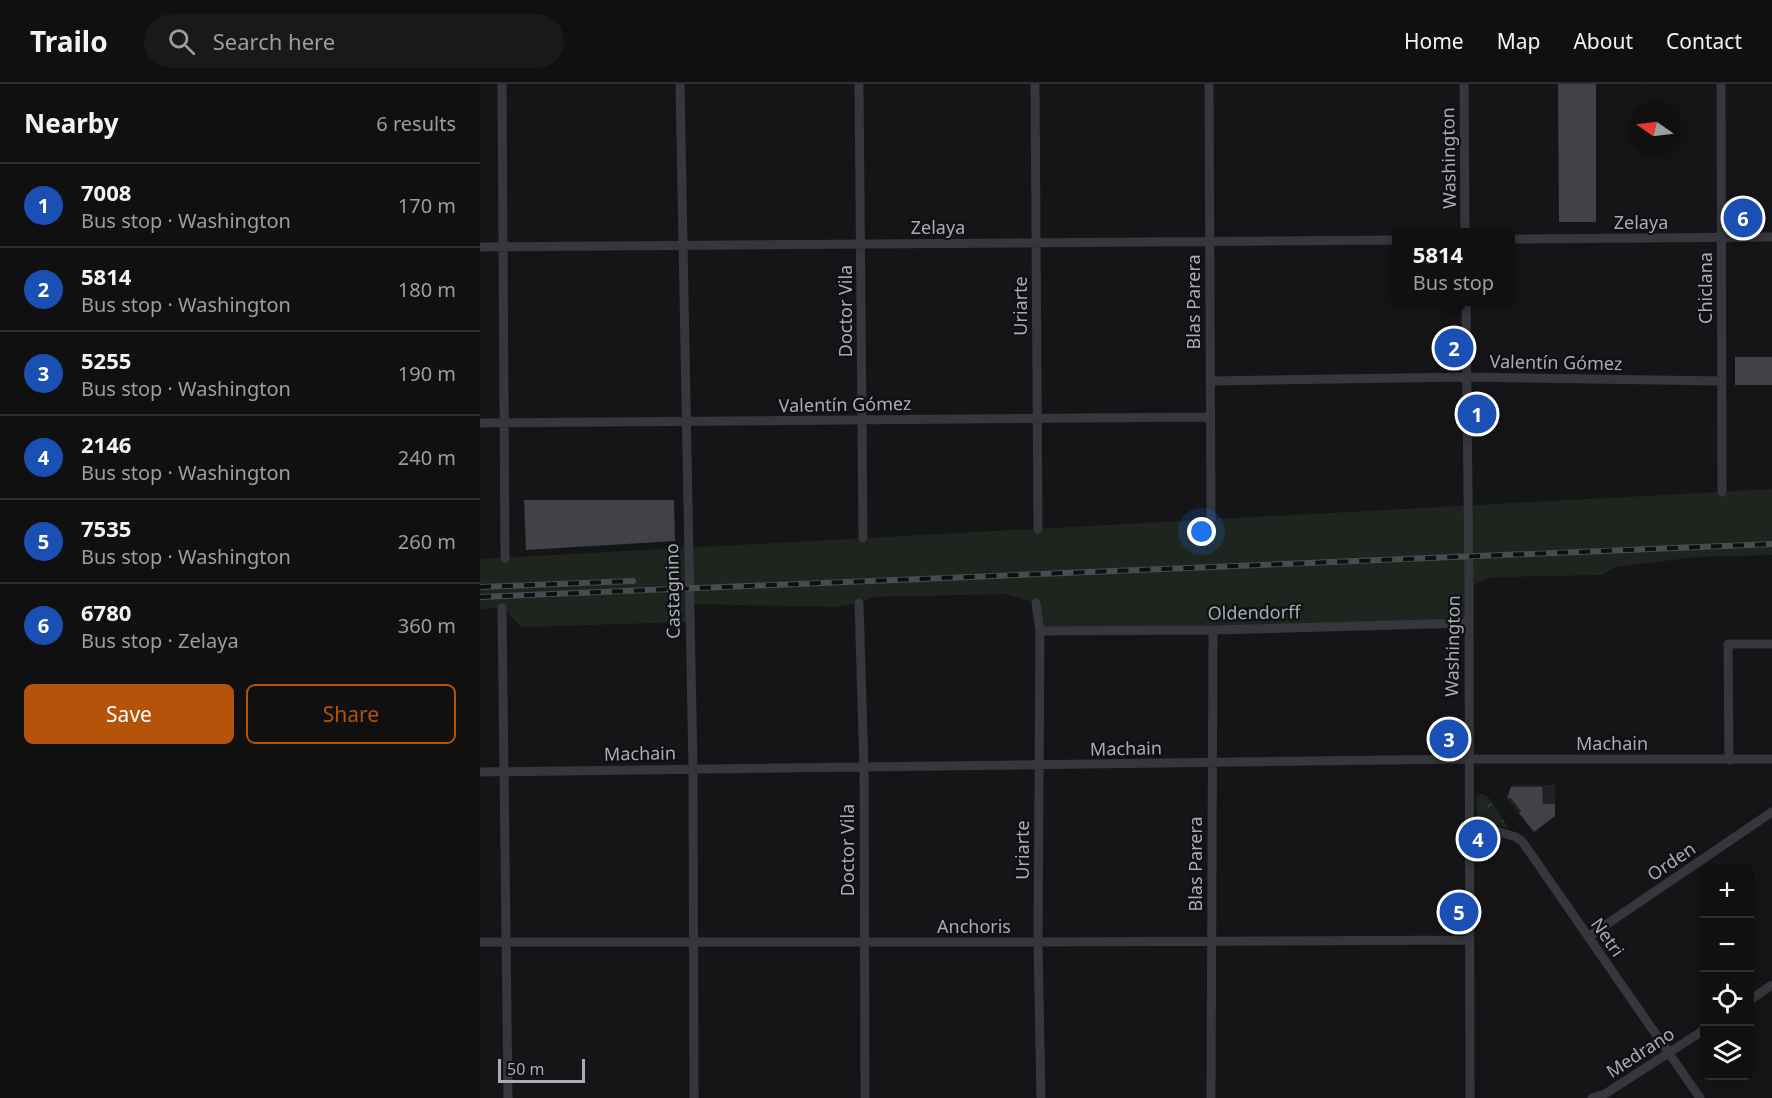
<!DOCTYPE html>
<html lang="en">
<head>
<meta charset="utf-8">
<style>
	:root { --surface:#101011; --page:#19191a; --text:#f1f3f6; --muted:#9c9d9f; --line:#303031; --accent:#b45309 }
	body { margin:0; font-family:"Noto Sans",sans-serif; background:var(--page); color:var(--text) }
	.controls { position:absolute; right:18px; bottom:18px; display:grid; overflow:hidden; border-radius:9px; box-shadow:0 6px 24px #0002 }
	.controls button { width:54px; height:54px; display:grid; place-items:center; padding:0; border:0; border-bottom:2px solid var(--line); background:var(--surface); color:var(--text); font:30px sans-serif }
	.compass { position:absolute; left:1148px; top:18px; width:54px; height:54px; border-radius:50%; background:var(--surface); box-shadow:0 6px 24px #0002; rotate:284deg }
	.scale { position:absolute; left:18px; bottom:15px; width:87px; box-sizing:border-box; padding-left:6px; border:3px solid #a7acb7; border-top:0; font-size:16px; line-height:21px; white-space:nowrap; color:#a7acb7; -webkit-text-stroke:4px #101012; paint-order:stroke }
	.you { position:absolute; left:722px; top:448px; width:21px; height:21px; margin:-15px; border:4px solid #fff; border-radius:50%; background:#1a73e8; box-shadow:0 0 0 9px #1a73e833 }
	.badge { display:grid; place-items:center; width:39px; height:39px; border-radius:50%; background:var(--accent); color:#fff; font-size:20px; font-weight:700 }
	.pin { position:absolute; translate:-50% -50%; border:3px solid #fff; box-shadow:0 2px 6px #0006 }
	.popup { position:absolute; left:912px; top:144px; width:123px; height:78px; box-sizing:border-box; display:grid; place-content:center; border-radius:9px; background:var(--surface); filter:drop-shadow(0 2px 4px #0005); font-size:20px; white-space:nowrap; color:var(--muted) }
	.popup b { font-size:22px; color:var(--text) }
	.popup::after { content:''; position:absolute; left:50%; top:100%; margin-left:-12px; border:12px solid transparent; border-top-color:var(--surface) }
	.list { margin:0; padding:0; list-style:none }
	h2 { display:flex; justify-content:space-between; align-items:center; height:78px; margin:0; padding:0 24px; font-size:26px }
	h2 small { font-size:20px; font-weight:400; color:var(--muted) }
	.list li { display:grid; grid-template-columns:39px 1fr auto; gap:18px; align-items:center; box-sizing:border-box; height:84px; padding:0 24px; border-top:2px solid var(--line) }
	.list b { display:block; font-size:22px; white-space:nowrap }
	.list p { margin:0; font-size:20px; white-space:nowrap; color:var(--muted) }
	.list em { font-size:20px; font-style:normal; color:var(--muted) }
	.actions { display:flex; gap:12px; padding:18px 24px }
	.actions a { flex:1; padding:14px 0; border:2px solid var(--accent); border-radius:9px; text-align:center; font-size:21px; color:var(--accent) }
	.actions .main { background:var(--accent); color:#fff }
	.icon { flex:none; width:33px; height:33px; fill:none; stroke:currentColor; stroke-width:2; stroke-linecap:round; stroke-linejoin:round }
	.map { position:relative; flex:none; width:1292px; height:1014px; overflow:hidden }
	header { display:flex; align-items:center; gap:36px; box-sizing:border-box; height:84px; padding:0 30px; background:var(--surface); border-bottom:2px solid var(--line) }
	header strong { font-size:28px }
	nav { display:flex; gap:33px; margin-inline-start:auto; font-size:21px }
	.search { width:420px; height:54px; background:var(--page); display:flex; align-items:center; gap:15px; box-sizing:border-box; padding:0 21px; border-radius:33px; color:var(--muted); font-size:22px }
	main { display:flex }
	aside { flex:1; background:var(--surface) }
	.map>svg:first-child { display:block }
	.built { fill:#212124 }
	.grass { fill:#1d251e }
	.forest { fill:url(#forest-crowns) }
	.building { fill:#414247 }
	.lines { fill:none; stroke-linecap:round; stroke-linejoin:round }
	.minor { stroke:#36373c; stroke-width:9 }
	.rail-casing { stroke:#494b51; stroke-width:6 }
	.rail { stroke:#101012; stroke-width:4; stroke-dasharray:11; stroke-linecap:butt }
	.labels { text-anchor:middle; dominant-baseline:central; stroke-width:4.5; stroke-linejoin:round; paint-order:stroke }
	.street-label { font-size:18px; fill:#a7acb7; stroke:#101012 }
</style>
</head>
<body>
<header>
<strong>Trailo</strong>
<div class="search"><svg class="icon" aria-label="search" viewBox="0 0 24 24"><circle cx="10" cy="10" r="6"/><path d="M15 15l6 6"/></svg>Search here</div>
<nav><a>Home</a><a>Map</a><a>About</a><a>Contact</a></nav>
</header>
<main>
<aside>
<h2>Nearby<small>6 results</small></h2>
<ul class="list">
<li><span class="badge" style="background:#1a4fb4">1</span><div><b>7008</b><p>Bus stop · Washington</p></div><em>170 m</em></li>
<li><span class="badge" style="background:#1a4fb4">2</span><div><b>5814</b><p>Bus stop · Washington</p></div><em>180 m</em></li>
<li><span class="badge" style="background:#1a4fb4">3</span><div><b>5255</b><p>Bus stop · Washington</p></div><em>190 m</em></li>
<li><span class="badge" style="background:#1a4fb4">4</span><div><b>2146</b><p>Bus stop · Washington</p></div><em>240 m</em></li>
<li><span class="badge" style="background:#1a4fb4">5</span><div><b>7535</b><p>Bus stop · Washington</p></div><em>260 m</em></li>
<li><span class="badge" style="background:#1a4fb4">6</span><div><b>6780</b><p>Bus stop · Zelaya</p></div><em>360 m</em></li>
</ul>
<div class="actions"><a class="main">Save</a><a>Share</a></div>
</aside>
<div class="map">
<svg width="1292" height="1014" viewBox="0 0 1292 1014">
	<defs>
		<pattern id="forest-crowns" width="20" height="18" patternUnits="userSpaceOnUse" patternTransform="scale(1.5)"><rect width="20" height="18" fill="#1d251e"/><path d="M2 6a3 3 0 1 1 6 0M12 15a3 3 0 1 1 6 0" fill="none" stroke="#3b423c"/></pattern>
	</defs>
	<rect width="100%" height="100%" fill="#151517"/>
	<path class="built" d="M1032 701H1075V732L1054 748 1027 714Z"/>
	<path class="grass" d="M1292 405V471L1217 473 1136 483 1121 491 1012 493 989 503 988 539 560 547 556 519 526 510 394 513 379 519 356 523 210 520V538L42 543 22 524 0 525V475Z"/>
	<path class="forest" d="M1001 710 1008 713 1028 743 1027 744 998 736 996 713Z"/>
	<path class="building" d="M1078 0H1116V138H1079Z
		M1255 273H1292V301H1255Z
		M44 416H194L195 457 46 466Z
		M1031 703H1062L1063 720H1075V732L1054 748 1039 729 1041 727 1031 714H1027Z"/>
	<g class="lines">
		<path class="minor" d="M22 0 25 474
			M200 0 213 685 214 1014
			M379 0 383 454
			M555 0 558 445
			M729 0 731 435
			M984 0 985 148
			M1241 0 1242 408
			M1031 155 1292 153
			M0 163 917 156
			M986 218 989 503 990 1014
			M730 297 987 293 1242 297
			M0 339 730 333
			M379 519 384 684 385 1014
			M556 519 560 547 558 858 561 1014
			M22 524 28 1014
			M560 547 733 546 988 539
			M1249 676 1248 560H1292
			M0 688 988 675H1292
			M989 739 1036 753 1042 757 1220 1014
			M1108 853 1292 728
			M0 858H558L989 856
			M1270 916 1292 901
			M731 1014 733 546
			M1112 1014 1125 1010 1224 946"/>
		<g class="rail-casing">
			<path id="rail" d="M0 503 153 497
				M0 513 1292 460"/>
		</g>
		<use href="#rail" class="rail"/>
	</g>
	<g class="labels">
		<g class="street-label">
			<text transform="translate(968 74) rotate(-91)">Washington</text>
			<text x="1161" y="138">Zelaya</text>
			<text x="458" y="143">Zelaya</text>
			<text transform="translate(1225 204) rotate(-90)">Chiclana</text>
			<text transform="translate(713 218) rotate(-90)">Blas Parera</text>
			<text transform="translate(540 222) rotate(-90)">Uriarte</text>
			<text transform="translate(365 227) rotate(-90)">Doctor Vila</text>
			<text transform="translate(1076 278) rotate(1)">Valentín Gómez</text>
			<text transform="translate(365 320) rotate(-1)">Valentín Gómez</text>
			<text transform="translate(192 507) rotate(-91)">Castagnino</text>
			<text transform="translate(774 528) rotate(-1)">Oldendorff</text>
			<text transform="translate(972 562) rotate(-89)">Washington</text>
			<text x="1132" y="659">Machain</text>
			<text transform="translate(646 664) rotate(-1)">Machain</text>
			<text transform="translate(160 669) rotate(-1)">Machain</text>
			<text transform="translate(367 766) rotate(-90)">Doctor Vila</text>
			<text transform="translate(542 766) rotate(-90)">Uriarte</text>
			<text transform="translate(1191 777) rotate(-34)">Orden</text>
			<text transform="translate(715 780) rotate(-90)">Blas Parera</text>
			<text x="494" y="842">Anchoris</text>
			<text transform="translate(1128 853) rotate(55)">Netri</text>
			<text transform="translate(1160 968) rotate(-33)">Medrano</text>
		</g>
	</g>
</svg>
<div class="controls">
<button>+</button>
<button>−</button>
<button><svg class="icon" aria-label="locate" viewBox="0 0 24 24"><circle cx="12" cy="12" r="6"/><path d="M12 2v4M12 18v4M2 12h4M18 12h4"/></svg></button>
<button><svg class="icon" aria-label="layers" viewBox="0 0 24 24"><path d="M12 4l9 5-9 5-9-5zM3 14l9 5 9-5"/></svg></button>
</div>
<svg class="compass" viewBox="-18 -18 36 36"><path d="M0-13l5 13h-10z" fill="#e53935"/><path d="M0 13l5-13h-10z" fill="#9c9d9f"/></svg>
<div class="scale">50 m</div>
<div class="you"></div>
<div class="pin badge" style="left:997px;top:330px;background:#1a4fb4">1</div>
<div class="pin badge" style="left:974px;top:264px;background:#1a4fb4">2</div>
<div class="popup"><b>5814</b>Bus stop</div>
<div class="pin badge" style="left:969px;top:655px;background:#1a4fb4">3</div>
<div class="pin badge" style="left:998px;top:755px;background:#1a4fb4">4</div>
<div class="pin badge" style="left:979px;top:828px;background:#1a4fb4">5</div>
<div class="pin badge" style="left:1263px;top:134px;background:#1a4fb4">6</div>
</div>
</main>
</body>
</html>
